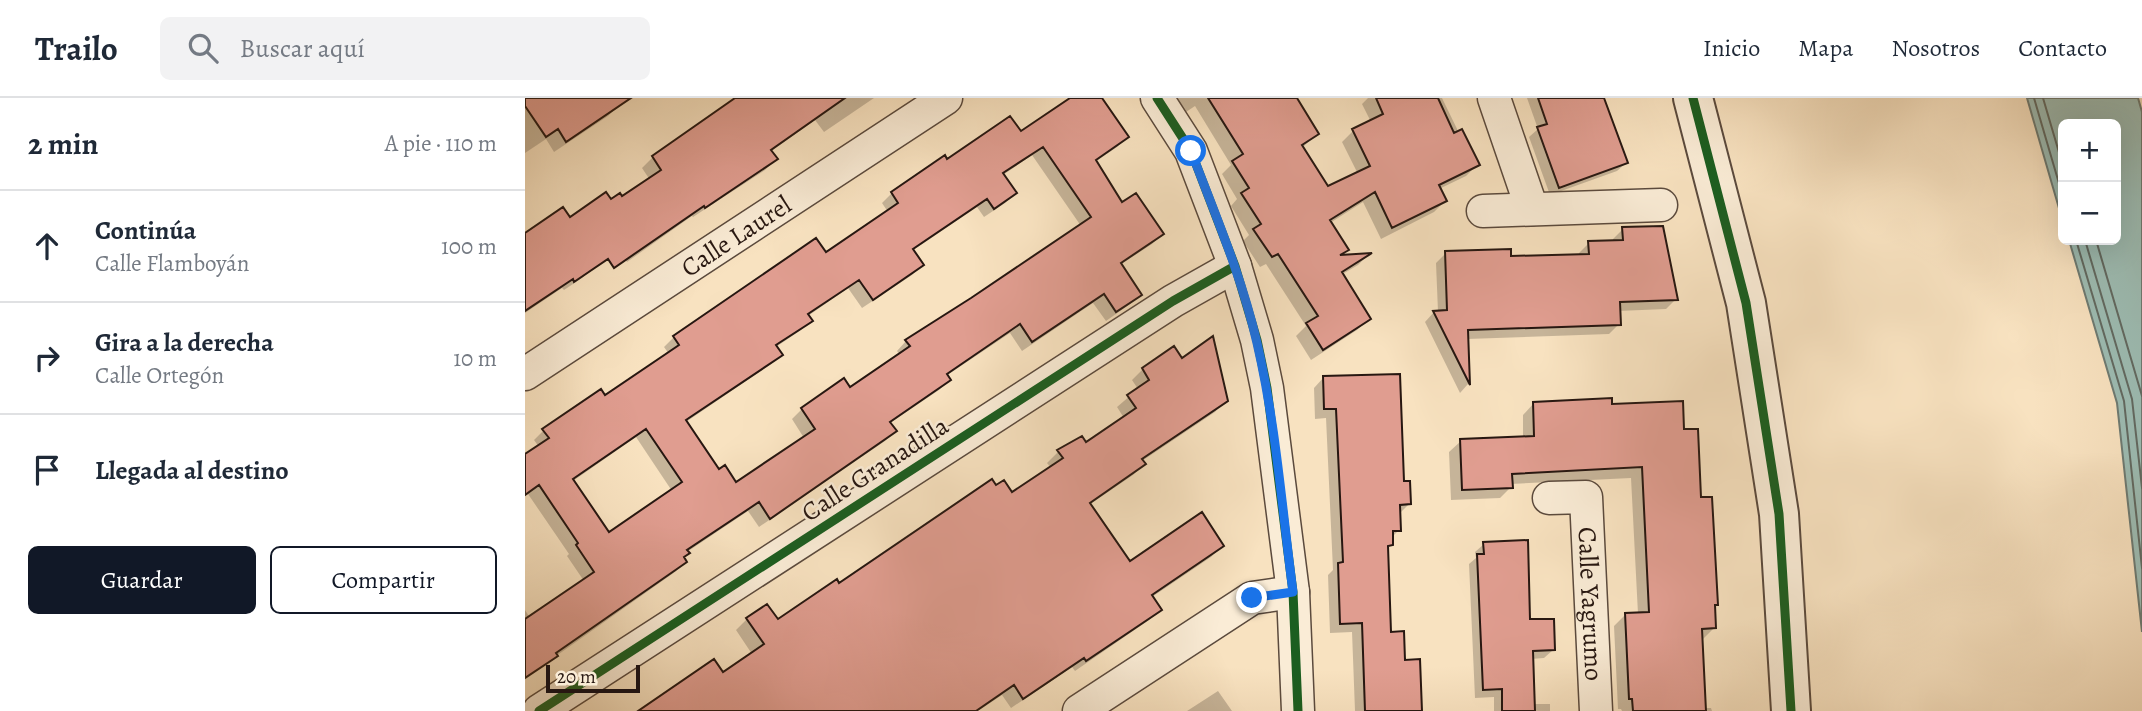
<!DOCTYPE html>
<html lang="es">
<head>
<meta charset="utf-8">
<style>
	:root { --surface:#fff; --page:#f2f2f3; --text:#1f2937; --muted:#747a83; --line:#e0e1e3; --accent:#111827 }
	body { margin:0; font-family:Alegreya,serif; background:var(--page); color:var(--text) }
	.controls { position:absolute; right:21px; top:21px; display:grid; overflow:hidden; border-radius:10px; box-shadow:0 7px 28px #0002 }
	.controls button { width:63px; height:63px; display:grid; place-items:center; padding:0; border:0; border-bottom:2px solid var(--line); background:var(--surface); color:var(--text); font:35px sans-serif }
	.scale { position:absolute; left:21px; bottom:18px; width:94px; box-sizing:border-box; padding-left:7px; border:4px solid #271711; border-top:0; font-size:19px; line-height:24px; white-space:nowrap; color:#271711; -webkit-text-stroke:5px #faecd6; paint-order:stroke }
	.stop { position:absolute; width:21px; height:21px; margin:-16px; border:5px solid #1a73e8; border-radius:50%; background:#fff }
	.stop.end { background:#1a73e8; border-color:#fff; box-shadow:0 2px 7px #0008 }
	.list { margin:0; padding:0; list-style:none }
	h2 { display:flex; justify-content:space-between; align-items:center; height:91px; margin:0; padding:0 28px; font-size:30px }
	h2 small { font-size:23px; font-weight:400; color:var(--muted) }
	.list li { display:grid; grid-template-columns:46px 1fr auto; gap:21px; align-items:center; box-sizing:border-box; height:112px; padding:0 28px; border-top:2px solid var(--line) }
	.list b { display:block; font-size:26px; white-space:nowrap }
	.list p { margin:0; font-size:23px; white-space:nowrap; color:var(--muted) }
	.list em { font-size:23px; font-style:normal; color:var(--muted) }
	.actions { display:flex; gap:14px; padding:21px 28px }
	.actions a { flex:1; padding:16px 0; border:2px solid var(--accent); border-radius:10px; text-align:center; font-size:24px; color:var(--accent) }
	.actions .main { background:var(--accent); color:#fff }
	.icon { flex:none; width:38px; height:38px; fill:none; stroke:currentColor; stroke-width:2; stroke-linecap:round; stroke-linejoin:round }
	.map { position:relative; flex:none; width:1617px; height:613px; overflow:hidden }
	header { display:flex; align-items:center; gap:42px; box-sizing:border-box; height:98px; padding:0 35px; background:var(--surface); border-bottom:2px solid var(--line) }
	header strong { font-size:33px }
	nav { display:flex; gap:38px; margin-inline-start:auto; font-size:24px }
	.search { width:490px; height:63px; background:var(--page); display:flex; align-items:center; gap:18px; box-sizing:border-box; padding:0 24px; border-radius:10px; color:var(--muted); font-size:26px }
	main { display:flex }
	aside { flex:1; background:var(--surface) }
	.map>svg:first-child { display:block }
	.water { fill:#9dbdb4; stroke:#6e7b73; stroke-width:2 }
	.shadow { fill:#0003; fill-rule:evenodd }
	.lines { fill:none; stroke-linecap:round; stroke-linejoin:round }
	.shore { stroke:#626a62; stroke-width:2 }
	.building { fill:#e09d90; stroke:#271711; stroke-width:2; fill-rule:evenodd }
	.minor-casing { stroke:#5b4a3d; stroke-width:35 }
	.tertiary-casing { stroke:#5b4a3d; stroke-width:42 }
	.minor { stroke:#faecd6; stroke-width:32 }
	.tertiary { stroke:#faecd6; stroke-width:38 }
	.cycleway-casing { stroke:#faecd6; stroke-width:13 }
	.cycleway { stroke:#1b5e20; stroke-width:9 }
	.route { stroke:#1a73e8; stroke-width:9 }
	.labels { text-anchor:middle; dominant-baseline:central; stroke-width:5; stroke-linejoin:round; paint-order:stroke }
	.street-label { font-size:26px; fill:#271711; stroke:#faecd6 }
</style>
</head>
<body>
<header>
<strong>Trailo</strong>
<div class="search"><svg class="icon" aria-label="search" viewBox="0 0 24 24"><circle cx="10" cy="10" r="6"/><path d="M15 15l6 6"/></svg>Buscar aquí</div>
<nav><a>Inicio</a><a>Mapa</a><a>Nosotros</a><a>Contacto</a></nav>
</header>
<main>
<aside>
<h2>2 min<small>A pie · 110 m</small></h2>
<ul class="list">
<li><svg class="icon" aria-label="ahead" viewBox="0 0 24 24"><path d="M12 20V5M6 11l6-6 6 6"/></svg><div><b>Continúa</b><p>Calle Flamboyán</p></div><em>100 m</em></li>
<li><svg class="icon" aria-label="right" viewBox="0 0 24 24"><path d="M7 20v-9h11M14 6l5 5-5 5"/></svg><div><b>Gira a la derecha</b><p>Calle Ortegón</p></div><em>10 m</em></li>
<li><svg class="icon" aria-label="arrive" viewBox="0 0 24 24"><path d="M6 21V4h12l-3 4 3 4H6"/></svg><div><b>Llegada al destino</b></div></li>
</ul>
<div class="actions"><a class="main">Guardar</a><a>Compartir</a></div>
</aside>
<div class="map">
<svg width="1617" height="613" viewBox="0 0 1617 613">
	<rect width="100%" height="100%" fill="#f8e2c0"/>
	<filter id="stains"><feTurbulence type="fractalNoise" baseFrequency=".00286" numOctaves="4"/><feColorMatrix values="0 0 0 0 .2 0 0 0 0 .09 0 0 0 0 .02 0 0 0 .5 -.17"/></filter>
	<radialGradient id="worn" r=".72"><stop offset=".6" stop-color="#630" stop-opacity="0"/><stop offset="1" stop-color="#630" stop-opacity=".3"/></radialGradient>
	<path class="water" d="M1502 0H1613L1617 14V534L1592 305 1544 142H1591V26H1538V124Z"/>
	<path class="shadow" d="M6 0H91L95 6 83 18 29 54 21 41 0 55V4Z
		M213 0H349L299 34 290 22 245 54 251 61 240 72 168 119 167 118 102 164 73 120 125 82 117 70 128 59Z
		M548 0H575L602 39 592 49 570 64 597 107 637 136 627 146 595 167 615 197 605 206 581 223 568 205 497 253 485 235 421 278 424 282 414 292 365 325 370 333 360 343 234 429 223 413 162 454 158 460 160 464 150 474 0 580V512L5 520 59 483 42 458 44 456 3 396 0 398V359L14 349 9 342 19 332 80 299 144 256 139 249 149 239 300 156 363 114 357 105 367 95 421 63 496 36ZM507 57 556 128 381 243 372 253 375 257 324 291 319 283 277 311 267 321 279 340 210 386 194 373 161 324 246 266 256 257 251 249 276 232 286 222 283 218 323 190 337 210 387 177 397 167 387 153 452 109 459 119 480 105 490 95 478 77ZM111 339 147 393 84 437 48 383Z
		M640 0H772L771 1 792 36 777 50 803 91 833 76 817 44 828 33 846 24 837 6 843 0H917L934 35 953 66 941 78 914 91 920 103 909 114 856 141 838 104 805 125 822 152 816 158 843 157 833 167 816 177 844 221 832 232 786 262 771 238 781 228 741 166 735 169 718 143 724 137 706 108 712 101 697 76 706 67 670 8 652 20Z
		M1002 0H1078L1101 65 1092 73 1025 97 1004 39 1013 31Z
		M1098 131 1151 201 1141 211 1093 213 1094 226 1084 236 942 241 943 286 935 295 900 224 909 214H913L911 165 921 155 984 160 1054 158V155L1064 145 1088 144V141Z
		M0 137 67 170 57 180 39 192 37 190 0 215Z
		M656 262 701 302 690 314 617 363 619 366 608 377 564 407 604 466 697 448 686 459 627 499 635 511 624 522 550 573 547 569 486 610 477 597 453 613H116L197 576 227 556 211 532 222 521 253 524 471 389 487 397 526 370 522 365 533 354 561 347 599 320 592 309 613 291 607 282 618 271Z
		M799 279 877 385 884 406 874 416V432L866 440V447L861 452 864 536 878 563 895 613H830L827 534 805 535 803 477 808 472 801 320 790 321 789 290Z
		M1009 305 1085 308 1157 333 1174 401 1191 507 1188 509 1189 530 1178 541H1175L1179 610H1186L1187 613H1097L1096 611H1093L1089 528 1100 517 1113 516 1106 380 986 386V389L975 400 926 402 924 354 936 343 998 340V317Z
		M959 446 1004 523 1028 552 1019 560 1006 561 1008 606H1025V613H969V599L950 600 944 466 951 460 950 454Z
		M693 593 707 613H662Z"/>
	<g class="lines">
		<path class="shore" d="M1509 0 1538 99
			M1518 0 1538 68
			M1551 142 1599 303 1617 470
			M1560 142 1607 301 1617 390
			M1571 142 1617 298"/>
	</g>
	<path class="building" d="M0 0H106L41 44 33 31 21 39 0 8Z
		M210 0H320L246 52 253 61 180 110 179 108 89 170 83 161 49 184 48 181 0 213V135L38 109 45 119 81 94 86 101 95 95 97 98 136 72 127 58Z
		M545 0H577L604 39 571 62 597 104 611 95 639 136 596 165 617 197 591 214 579 196 507 244 495 226 422 276 426 282 365 324 372 333 245 421 234 404 162 452 165 455 159 459 162 464 31 555 33 558 0 580V521L69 474 51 447 53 445 14 387 0 397V356L24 340 17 331 76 291 80 297 154 247 148 238 291 140 301 154 373 105 366 94 420 57 422 61 485 18 496 33ZM518 49 566 119 446 200 380 242 385 248 325 289 319 280 276 310 290 331 211 384 200 367 194 371 161 322 258 257 251 247 288 223 283 216 334 182 348 202 399 167 388 151 462 101 469 111 492 95 478 75ZM121 331 157 384 84 434 48 381Z
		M683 0H772L794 36 777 47 803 88 845 68 827 31 858 16 851 0H913L929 35 937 31 955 67 914 87 922 103 867 130 850 94 805 122 824 152 815 157 847 155 817 174 846 221 798 252 781 225 793 218 753 156 747 159 728 131 736 126 716 95 724 90 707 63 718 56Z
		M1013 0H1079L1103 65 1034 90 1012 29 1022 26Z
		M1138 128 1153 202 1095 204 1096 227 943 232 945 287 908 213 922 212 920 153 986 151V158L1064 156 1063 143 1098 142 1097 129Z
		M688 238 703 303 617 361 621 366 565 405 605 463 677 414 699 448 627 497 637 512 561 563 559 560 498 601 489 587 451 613H113L189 561 198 574 239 546 221 520 242 506 253 521 312 481 314 485 467 381 471 387 479 382 487 394 538 360 532 352 557 338 561 344 611 310 602 297 624 282 617 270 649 248 657 260Z
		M875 276 879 383H885L886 406 875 407 876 433H868V447L863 448 866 534 879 533 880 562 895 561 897 613H840L837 525 815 526 813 465 818 464 811 311H799L798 278Z
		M1087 300V306L1158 303 1159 331H1173L1176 399H1187L1193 507H1190L1191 530 1177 531 1181 613H1108L1107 601H1104L1100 515 1124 514 1117 369 987 376 988 390 937 392 935 341 1009 338 1008 304Z
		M1003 442 1005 521H1029L1030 552 1008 553 1010 613H977V591L958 592 952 456H959L958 444Z"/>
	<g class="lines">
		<g class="minor-casing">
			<g id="minor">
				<path d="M632 0 666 53 710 168 732 242 742 290 768 494 773 613"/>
				<path d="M969 0 1007 111"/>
				<path d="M958 113 1136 107"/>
				<path id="s1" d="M0 276 421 0"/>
				<path id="s2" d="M1024 400 1061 399 1071 613"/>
				<path d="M14 613 648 203 710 168"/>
				<path d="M554 613 727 500 768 494"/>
			</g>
		</g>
		<g class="tertiary-casing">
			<path id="tertiary" d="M1168 0 1221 205 1254 416 1266 613"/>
		</g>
		<use href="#minor" class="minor"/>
		<use href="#tertiary" class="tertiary"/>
		<g class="cycleway-casing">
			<path id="cycleway" d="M632 0 666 53 710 168 732 242 742 290 768 494 773 613
				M1168 0 1221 205 1254 416 1266 613
				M14 613 648 203 710 168"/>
		</g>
		<use href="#cycleway" class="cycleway"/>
	</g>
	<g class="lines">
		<path class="route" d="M666 53C690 116 717 179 732 245 751 326 757 411 768 494L727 500"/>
	</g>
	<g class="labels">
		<g class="street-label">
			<text stroke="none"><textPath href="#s1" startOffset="252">Calle Laurel</textPath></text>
			<text transform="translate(350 371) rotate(-33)">Calle Granadilla</text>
			<text stroke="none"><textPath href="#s2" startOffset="144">Calle Yagrumo</textPath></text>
		</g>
	</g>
	<rect width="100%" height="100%" filter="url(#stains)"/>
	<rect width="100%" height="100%" fill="url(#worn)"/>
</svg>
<div class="controls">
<button>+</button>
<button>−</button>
</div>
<div class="scale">20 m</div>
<div class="stop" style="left:666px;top:53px"></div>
<div class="stop end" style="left:727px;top:500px"></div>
</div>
</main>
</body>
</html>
